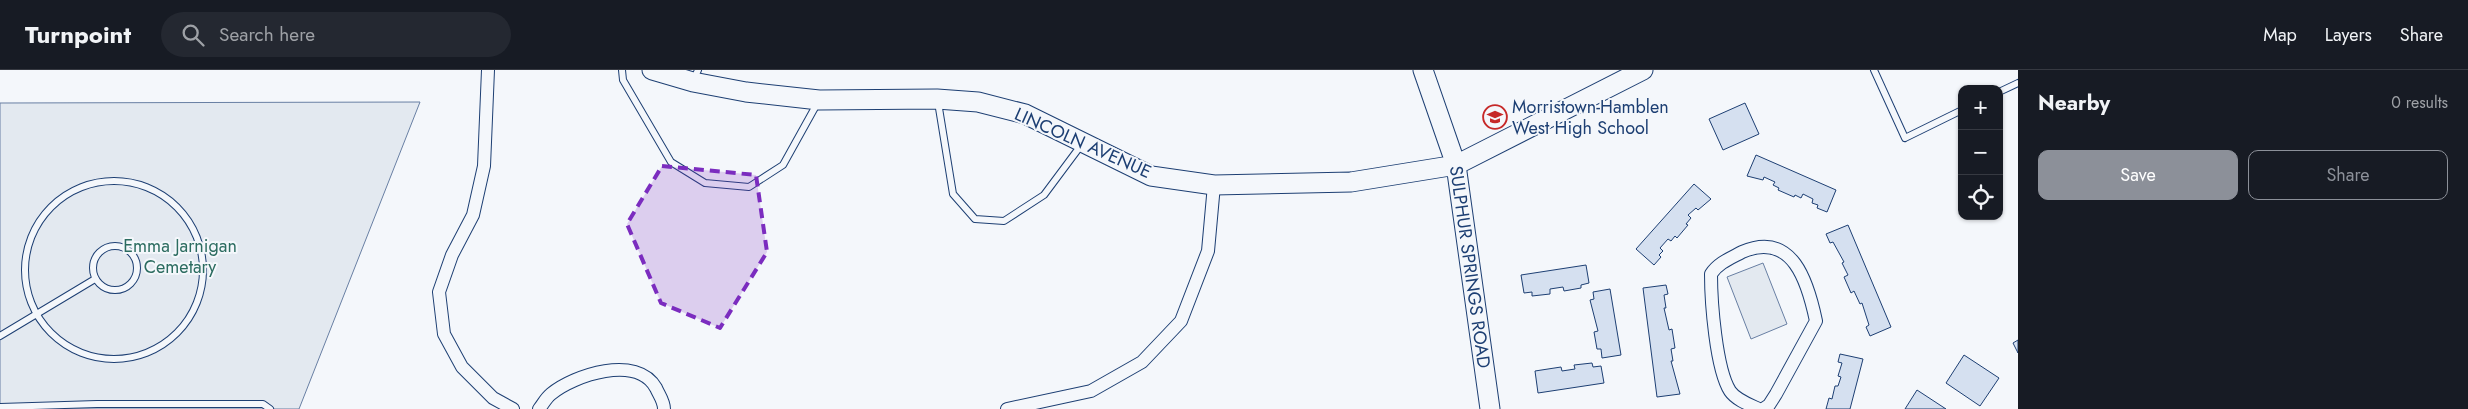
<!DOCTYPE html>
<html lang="en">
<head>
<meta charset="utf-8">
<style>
	:root { --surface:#171b24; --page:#242831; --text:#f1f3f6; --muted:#9ea1a6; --line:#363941; --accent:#8c9099 }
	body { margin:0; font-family:Jost,sans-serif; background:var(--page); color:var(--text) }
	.controls { position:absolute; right:15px; top:15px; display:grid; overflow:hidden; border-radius:10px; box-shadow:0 1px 4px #0004 }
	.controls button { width:45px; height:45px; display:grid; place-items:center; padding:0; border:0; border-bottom:1px solid var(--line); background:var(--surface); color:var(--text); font:25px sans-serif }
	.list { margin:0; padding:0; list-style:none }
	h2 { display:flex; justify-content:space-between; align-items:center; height:65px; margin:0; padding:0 20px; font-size:21px }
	h2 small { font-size:16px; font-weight:400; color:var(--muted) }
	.actions { display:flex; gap:10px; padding:15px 20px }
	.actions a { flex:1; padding:11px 0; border:1px solid var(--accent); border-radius:10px; text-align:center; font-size:18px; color:var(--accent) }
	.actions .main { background:var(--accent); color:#fff }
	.icon { flex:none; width:28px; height:28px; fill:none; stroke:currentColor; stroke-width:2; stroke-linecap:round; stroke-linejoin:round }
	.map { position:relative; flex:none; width:2018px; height:339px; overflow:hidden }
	header { display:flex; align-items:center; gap:30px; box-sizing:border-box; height:70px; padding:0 25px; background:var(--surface); border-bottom:1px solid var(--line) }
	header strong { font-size:24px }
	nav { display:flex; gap:28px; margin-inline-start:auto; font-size:18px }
	.search { width:350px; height:45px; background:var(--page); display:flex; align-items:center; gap:12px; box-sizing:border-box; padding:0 18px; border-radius:28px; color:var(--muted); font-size:19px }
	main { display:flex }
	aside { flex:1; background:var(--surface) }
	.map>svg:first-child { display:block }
	.green { fill:#e3e9f0; stroke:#687fa3 }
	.building { fill:#d5e0f0; stroke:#1d3f73 }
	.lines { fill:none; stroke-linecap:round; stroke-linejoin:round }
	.lane-casing { stroke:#1d3f73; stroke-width:8 }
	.street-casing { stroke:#1d3f73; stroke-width:14 }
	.secondary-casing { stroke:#1d3f73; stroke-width:21 }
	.lane { stroke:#f4f7fb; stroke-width:6 }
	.street { stroke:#f4f7fb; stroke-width:12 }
	.secondary { stroke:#f4f7fb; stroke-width:19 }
	.marked { fill:#7b2cbf; fill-opacity:0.2; stroke:#7b2cbf; stroke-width:4; stroke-dasharray:10 6; stroke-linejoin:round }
	.labels { text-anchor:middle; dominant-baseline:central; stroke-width:4; stroke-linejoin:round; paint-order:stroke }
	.poi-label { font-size:18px; fill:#1d3f73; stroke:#f4f7fb; text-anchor:start }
	.street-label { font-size:18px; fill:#1d3f73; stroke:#f4f7fb }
	.park-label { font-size:18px; fill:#2c6c60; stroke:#f4f7fb }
</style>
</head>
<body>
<header>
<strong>Turnpoint</strong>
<div class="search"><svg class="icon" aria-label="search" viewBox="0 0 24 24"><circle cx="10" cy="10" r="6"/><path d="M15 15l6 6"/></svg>Search here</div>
<nav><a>Map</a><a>Layers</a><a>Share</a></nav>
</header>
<main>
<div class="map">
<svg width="2018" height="339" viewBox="0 0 2018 339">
	<rect width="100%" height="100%" fill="#f4f7fb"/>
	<path class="green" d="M420 32 299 339H0V33Z
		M1763 193 1787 254 1751 269 1727 207Z"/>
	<path class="building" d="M1745 33 1759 64 1723 80 1709 49Z
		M1756 85 1836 120 1827 142 1817 138 1818 135 1812 133 1813 129 1803 124 1801 128 1795 125 1794 127 1778 120 1779 118 1773 115 1775 112 1764 107 1763 110 1747 106Z
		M1694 114 1711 129 1698 140 1696 138 1688 145 1691 148 1686 154 1688 155 1677 168 1675 166 1671 171 1668 169 1660 178 1663 181 1659 185 1661 187 1654 195 1636 179Z
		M1848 155 1891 257 1870 266 1866 257 1869 255 1862 233 1860 234 1854 221 1851 223 1844 207 1848 205 1842 193 1844 192 1833 172 1830 173 1826 164Z
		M1586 195 1589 213 1581 215V218L1564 221 1563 217 1550 219V224L1532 226V222L1524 223 1521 205Z
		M1666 215 1668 224 1664 225 1666 238H1664L1669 260 1672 259 1675 278 1671 279 1673 291H1671L1680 324 1657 327 1643 218Z
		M1610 219 1621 285 1602 288 1601 279H1597L1594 262 1598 261 1590 230 1594 229 1593 222Z
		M2018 270V283L2013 273Z
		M1840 284 1863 289 1850 339H1826L1829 328 1832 329 1835 316H1838L1841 307 1838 306 1842 293 1838 292Z
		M1964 285 1999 308 1980 336 1946 313Z
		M1592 293 1593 297 1601 296 1604 313 1538 323 1535 301 1561 297 1562 301 1575 299 1574 295Z
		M1917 320 1946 339H1905Z"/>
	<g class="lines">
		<g class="lane-casing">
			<path id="lane" d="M622 0 623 10 671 92 705 113 749 117 783 95 818 32
				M1874 0 1905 68 1962 40
				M693 11 698 0
				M1999 22 2018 13
				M938 32 953 124 975 149 1004 151 1044 125 1082 74
				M25 200a89 89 0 1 1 178 0a89 89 0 1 1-178 0Z
				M93 198a22 22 0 1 1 44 0a22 22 0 1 1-44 0Z
				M0 266 95 209
				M0 337 97 334H263L270 339"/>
		</g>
		<g class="street-casing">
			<path id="street" d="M488 0 484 96 473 145 452 185 439 222 444 264 462 297 493 328 513 339
				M539 339C543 334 546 328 551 324 574 305 637 284 656 318 659 325 664 331 664 339
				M1007 339 1091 321 1142 292 1181 251 1208 181 1214 115
				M1759 339C1750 335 1736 330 1730 321 1716 299 1711 232 1711 204 1718 193 1731 188 1742 182 1793 160 1808 213 1816 251L1776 324 1769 335 1763 339"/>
		</g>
		<g class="secondary-casing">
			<path id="secondary" d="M652 0 693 12 746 22 819 30 937 29 978 32 1025 44 1151 106 1214 115 1351 112 1456 95 1643 0
				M1423 0 1456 95 1490 339"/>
		</g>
		<use href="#lane" class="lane"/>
		<use href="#street" class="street"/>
		<use href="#secondary" class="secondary"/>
	</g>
	<path class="marked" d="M662 96 756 105 767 182 720 258 661 233 627 154Z"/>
	<defs>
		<g id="school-ring" transform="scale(1.25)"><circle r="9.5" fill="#f4f7fb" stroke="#c62828" stroke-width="1.5"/><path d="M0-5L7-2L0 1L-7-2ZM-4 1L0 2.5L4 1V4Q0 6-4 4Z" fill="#c62828"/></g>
	</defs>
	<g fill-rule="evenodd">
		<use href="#school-ring" x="1495" y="47"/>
	</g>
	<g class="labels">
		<g class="poi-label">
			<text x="1512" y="37">Morristown-Hamblen<tspan x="1512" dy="21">West High School</tspan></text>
		</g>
		<g class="street-label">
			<text transform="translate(1083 73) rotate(24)">LINCOLN AVENUE</text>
			<text transform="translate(1470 197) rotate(82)">SULPHUR SPRINGS ROAD</text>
		</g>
		<g class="park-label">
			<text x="180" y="176">Emma Jarnigan<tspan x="180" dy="21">Cemetary</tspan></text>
		</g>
	</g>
</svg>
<div class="controls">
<button>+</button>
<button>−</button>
<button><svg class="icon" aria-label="locate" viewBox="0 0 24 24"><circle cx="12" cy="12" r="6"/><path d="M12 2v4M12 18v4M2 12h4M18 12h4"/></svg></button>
</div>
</div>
<aside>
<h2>Nearby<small>0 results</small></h2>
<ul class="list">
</ul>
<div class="actions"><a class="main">Save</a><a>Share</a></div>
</aside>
</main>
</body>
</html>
